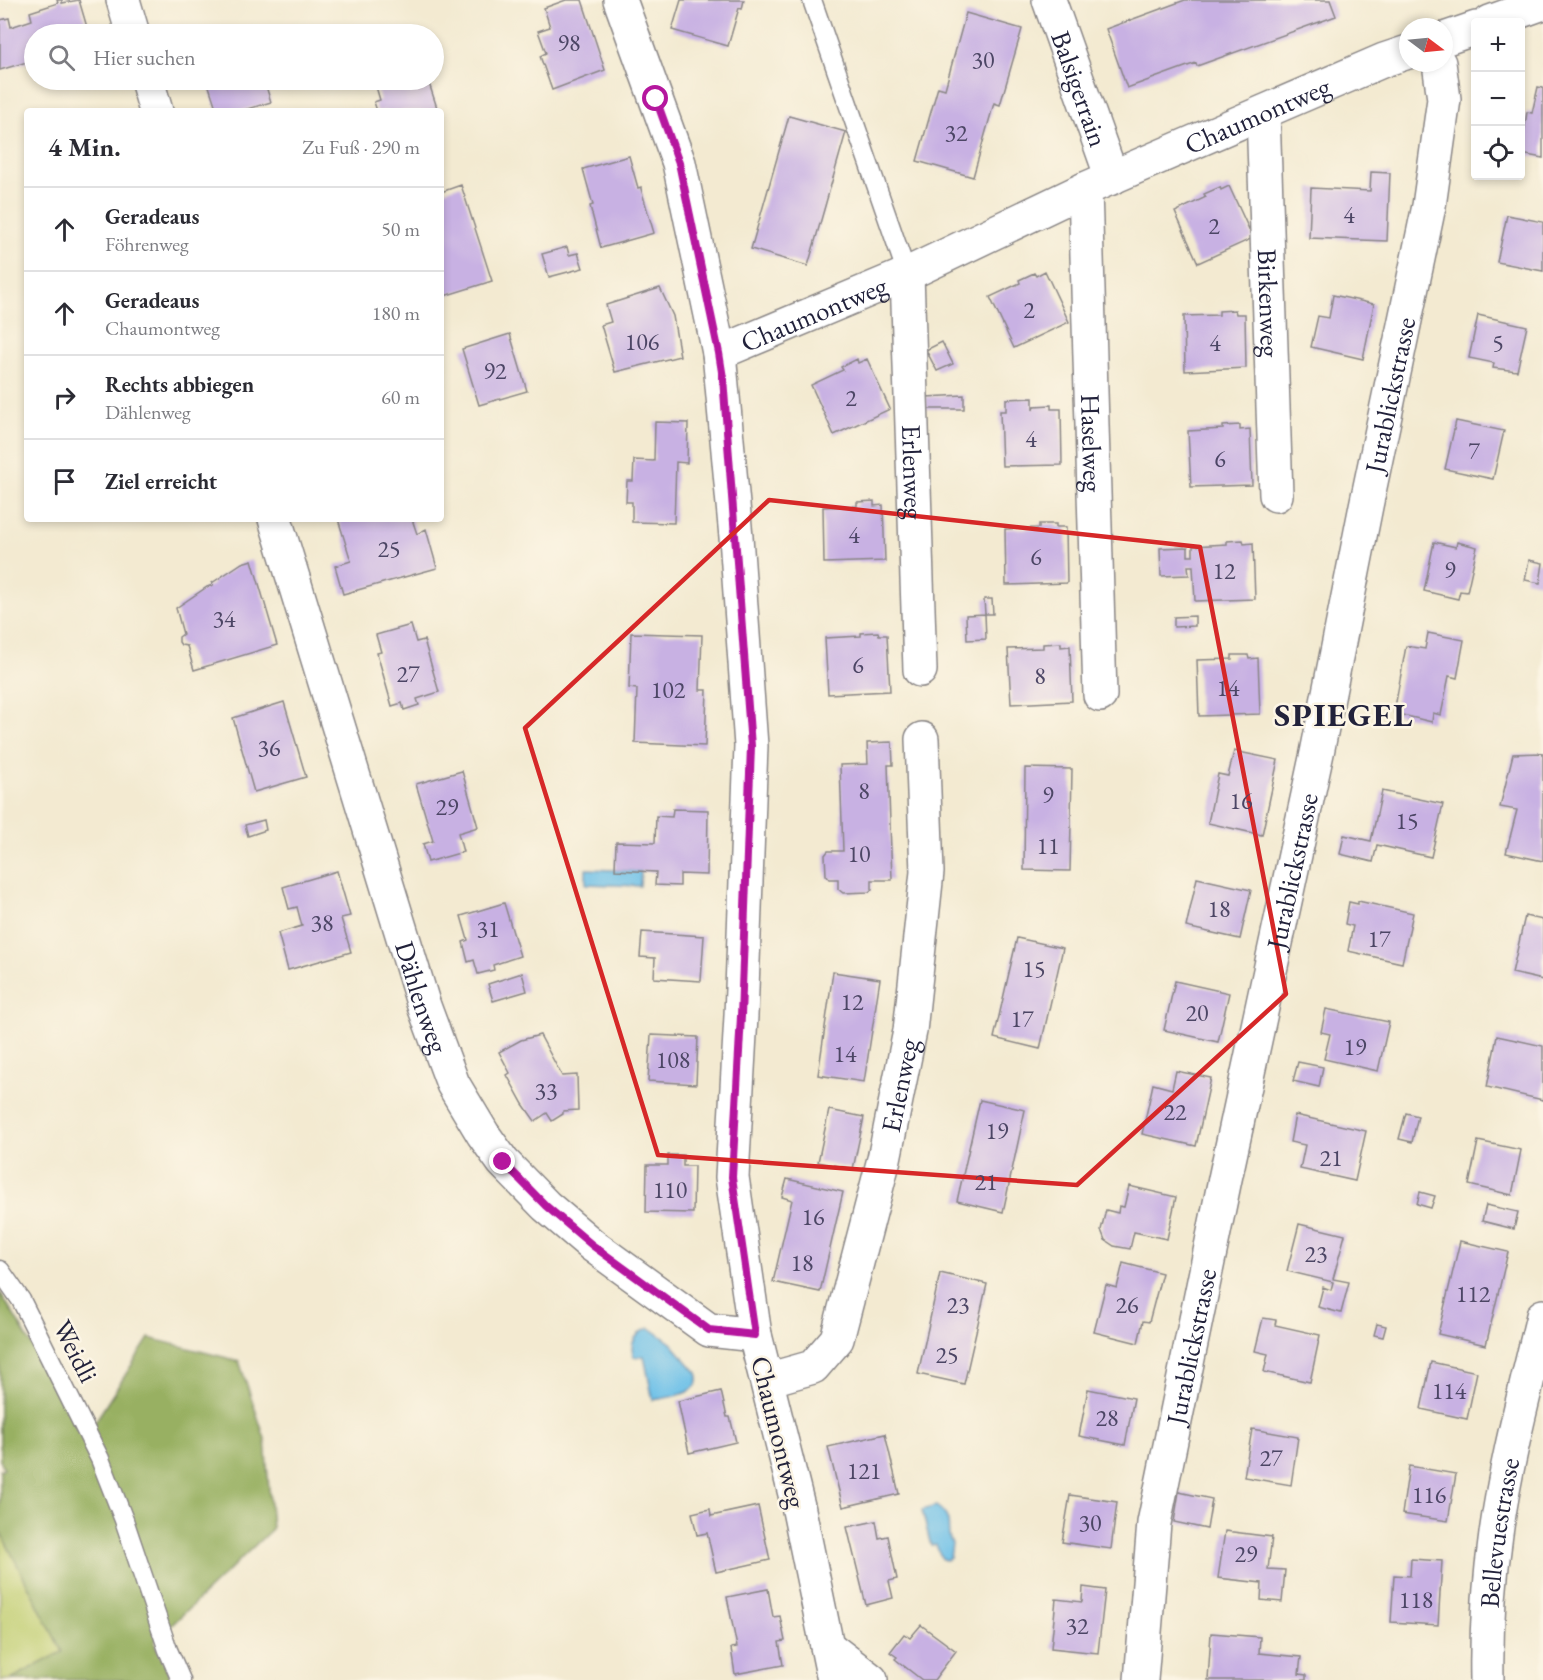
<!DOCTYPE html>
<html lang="de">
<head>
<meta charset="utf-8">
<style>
	:root { --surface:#fff; --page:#f7f7f7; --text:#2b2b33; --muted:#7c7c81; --line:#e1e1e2 }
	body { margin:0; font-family:"EB Garamond",serif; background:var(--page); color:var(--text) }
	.controls { position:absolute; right:18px; top:18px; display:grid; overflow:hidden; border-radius:6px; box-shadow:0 3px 9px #0003 }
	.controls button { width:54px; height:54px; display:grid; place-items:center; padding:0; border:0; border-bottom:2px solid var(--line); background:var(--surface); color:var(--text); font:30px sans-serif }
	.compass { position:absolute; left:1399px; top:18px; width:54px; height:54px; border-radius:50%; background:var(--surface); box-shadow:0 3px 9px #0003; rotate:106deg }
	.stop { position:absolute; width:18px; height:18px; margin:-14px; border:4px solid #b5179e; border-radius:50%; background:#fff }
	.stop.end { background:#b5179e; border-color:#fff; box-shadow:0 2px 6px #0008 }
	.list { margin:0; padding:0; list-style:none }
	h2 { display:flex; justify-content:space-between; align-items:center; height:78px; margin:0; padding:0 24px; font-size:26px }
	h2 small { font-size:20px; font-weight:400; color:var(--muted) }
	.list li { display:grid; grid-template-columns:39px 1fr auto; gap:18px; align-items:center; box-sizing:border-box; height:84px; padding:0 24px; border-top:2px solid var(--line) }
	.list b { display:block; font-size:22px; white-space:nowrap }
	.list p { margin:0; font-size:20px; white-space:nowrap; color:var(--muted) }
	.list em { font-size:20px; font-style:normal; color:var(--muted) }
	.icon { flex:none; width:33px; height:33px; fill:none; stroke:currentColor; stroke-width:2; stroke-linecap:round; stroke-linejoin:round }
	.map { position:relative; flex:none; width:1543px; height:1680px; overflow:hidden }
	.search { position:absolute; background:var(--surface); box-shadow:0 3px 9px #0003; left:24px; top:24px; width:420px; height:66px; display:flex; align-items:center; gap:15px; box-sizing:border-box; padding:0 21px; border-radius:33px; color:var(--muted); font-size:22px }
	.panel { position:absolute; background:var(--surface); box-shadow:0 3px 9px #0003; left:24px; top:108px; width:420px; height:414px; border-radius:6px }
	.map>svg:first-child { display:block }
	.green { fill:#c0cd6f; stroke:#717855; stroke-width:1.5 }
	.forest { fill:#98b062; stroke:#5d694e; stroke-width:1.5 }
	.water { fill:#6cc0e8; stroke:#477192; stroke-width:1.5 }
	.building { fill:#c8b1e3 }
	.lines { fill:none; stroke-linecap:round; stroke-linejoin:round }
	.service-casing { stroke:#8a8686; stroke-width:21 }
	.minor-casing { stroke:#8a8686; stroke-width:36 }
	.service { stroke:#fff; stroke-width:18 }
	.minor { stroke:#fff; stroke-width:33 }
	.route { stroke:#b5179e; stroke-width:8 }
	.marked { fill:none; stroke:#d62828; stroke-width:4.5; stroke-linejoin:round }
	.labels { text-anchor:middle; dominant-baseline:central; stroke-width:5; stroke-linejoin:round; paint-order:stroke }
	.number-label { font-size:24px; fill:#4c4665 }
	.street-label { font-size:27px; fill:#22223b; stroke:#fcf5e5 }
	.district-label { font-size:33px; font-weight:bold; letter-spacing:1.5px; fill:#22223b; stroke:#fcf5e5 }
</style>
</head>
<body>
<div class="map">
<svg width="1543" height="1680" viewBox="0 0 1543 1680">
	<rect width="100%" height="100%" fill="#fcf5e5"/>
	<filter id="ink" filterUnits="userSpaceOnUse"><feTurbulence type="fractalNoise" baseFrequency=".0167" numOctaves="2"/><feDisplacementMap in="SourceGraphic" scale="12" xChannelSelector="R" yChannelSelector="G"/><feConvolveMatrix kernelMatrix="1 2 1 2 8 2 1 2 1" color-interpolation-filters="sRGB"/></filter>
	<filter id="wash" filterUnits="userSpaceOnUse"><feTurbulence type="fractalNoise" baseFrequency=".008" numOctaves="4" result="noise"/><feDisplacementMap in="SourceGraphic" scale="24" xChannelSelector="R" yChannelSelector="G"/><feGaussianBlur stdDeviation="1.35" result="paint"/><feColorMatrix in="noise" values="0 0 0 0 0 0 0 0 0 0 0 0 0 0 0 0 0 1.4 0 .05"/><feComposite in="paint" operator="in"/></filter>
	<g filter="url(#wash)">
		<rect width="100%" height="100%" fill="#f3ead1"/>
		<path class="green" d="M0 1531 63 1653 9 1680H0Z"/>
		<path class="forest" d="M0 1292 86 1436 149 1338 239 1361 265 1439 272 1529 154 1642 172 1680H9L62 1652 0 1531V1470L4 1468 0 1460Z"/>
		<path class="water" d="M586 869 641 871 640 886 586 884Z
			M650 1328 671 1343 697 1373C705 1395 667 1397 653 1400L644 1356 634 1357C628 1343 637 1332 650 1328Z
			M936 1506C957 1521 943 1530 952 1544L950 1558 946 1560 942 1559 936 1545 931 1546 922 1510Z"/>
		<g id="blocks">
			<path class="building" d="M57 0H62V3L79 0 89 34H34V60L0 70V20L9 18 11 27 32 20 30 12 58 3Z
				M566 0H582L605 70 552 90 540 56 546 53 538 31 550 27 544 8Z
				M681 0H744L742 9 739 8 728 46 672 30Z
				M1185 0H1330L1336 16 1197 66 1196 63 1127 88 1106 29Z
				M966 13 1022 29 1000 105 994 103 973 177 917 161 938 87 945 89Z
				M207 80H264L271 102 241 111H217Z
				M374 80H428L438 111H377L374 102 380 100Z
				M1538 87 1543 88V158L1521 154 1527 112 1532 113Z
				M789 116 846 132 808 266 751 249Z
				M629 156 638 188 641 187V189L654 233 601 248 590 206 593 205 583 169Z
				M1371 172 1390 173 1387 241 1309 238 1311 188 1370 191Z
				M461 185 492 281 441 297V192Z
				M1229 186 1253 238 1198 263 1175 212 1206 197 1204 194 1220 187 1221 190Z
				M1507 215 1543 222V271L1497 262Z
				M567 247 569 255 578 253 583 268 549 277 542 254Z
				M1045 271 1069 322 1014 348 990 297 1020 283 1019 280 1034 273 1036 276Z
				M660 288 673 316 680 356 615 372 601 325 611 322 606 305Z
				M1333 295 1374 304 1363 359 1311 347 1318 316 1329 318Z
				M1235 310 1236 314H1245L1246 368 1185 371 1184 316 1219 315V311Z
				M1478 315 1527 326 1517 371 1493 368 1494 363 1469 358Z
				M510 334 527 391 479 405 462 349Z
				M942 342 953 364 937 371 926 350Z
				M857 359 858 363 867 359 890 409 834 435 811 385 843 370 841 367Z
				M964 395V409H926V397Z
				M1033 398V410L1034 406 1051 405V409H1061L1062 465 1002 466 1000 411H1006V399Z
				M1456 421 1504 431 1493 479 1445 469Z
				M655 422 688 423 687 463 676 462 674 523 632 522V502H626L627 481H633L634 460 654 461Z
				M1240 425V430L1250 429 1252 485 1191 487 1188 431 1223 429V426Z
				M874 501V506L883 505 885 561 824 563 823 507 857 506V502Z
				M338 519H412L417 534 426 529 437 568 343 594 335 566 351 561Z
				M1039 524H1056V527H1066L1067 583 1006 585 1005 529 1039 528Z
				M1243 540 1244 544 1253 543 1255 599 1195 601 1193 566H1188L1189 575 1161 576 1160 548 1188 547V556H1193V546L1227 544V541Z
				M1434 542 1456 547 1457 542 1477 547 1467 592 1460 591 1458 599 1424 591Z
				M252 560 277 645 194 670 187 646 181 645 179 642V637L183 634 176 608 207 587 213 585 212 583 242 563Z
				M1529 560 1543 563 1540 583 1525 580Z
				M984 599H992L993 614H985Z
				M985 614 986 639 967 640 966 615Z
				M1195 616V626L1174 627V617Z
				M411 625 416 642 424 640 439 692 417 699 419 705 404 710 402 703 392 706 377 653 381 652 376 635Z
				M878 632 879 635H887L890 691 828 694 825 638 861 636V633Z
				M631 633 702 635 700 690H707L705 746 635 743 637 689 629 688Z
				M1428 633 1464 640 1457 678 1449 676 1441 715 1433 713 1432 722 1394 713 1406 646 1425 649Z
				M1061 643V647L1070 646 1072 701 1011 704 1008 649 1043 648V644Z
				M1232 655H1248L1249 659 1258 658 1260 714 1199 716 1197 660 1232 659Z
				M284 702 306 777 254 792 233 718Z
				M892 742 893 765H888L892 880H872V889L869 892 843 893 838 889V879H829L826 875 825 855 828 851H843L840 765 868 764 867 743Z
				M1234 751 1278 760 1262 835 1208 823 1218 774 1228 776Z
				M1543 753V861L1506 853 1517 810 1500 807 1513 754Z
				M1025 768 1072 769 1070 871 1024 870Z
				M462 771 478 827 458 833 463 852 428 862 423 844 433 841 416 784Z
				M1382 791 1443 804 1431 857 1377 845 1373 862 1340 854 1344 835 1371 841Z
				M673 809 708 810 707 875 680 874V886L655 885 656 872 615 870 616 842 655 843 656 816 672 817Z
				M264 820 266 830 248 836 245 825Z
				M337 871 350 916 341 918 351 952 288 970 278 933 302 926 297 907 289 909 283 887Z
				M1197 878 1251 890 1240 939 1186 927Z
				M1358 901 1413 913 1402 963 1348 951 1353 926 1345 924 1349 902 1358 904Z
				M504 903 520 956 493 965 494 970 478 974 474 960 468 962 463 942 468 940 461 916Z
				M1525 916 1543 920V980L1512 973Z
				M642 932 704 936 701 981 654 978 655 958 640 957Z
				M1017 938 1063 948 1040 1049 994 1038Z
				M833 972 880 979 864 1082 818 1075Z
				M522 973 527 991 493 1001 488 984Z
				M1175 981 1229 993 1218 1042 1164 1030Z
				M1326 1009 1389 1022 1378 1071 1324 1059 1330 1034 1321 1032Z
				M540 1035 562 1076 577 1075 578 1110 563 1111V1114L552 1121 547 1113 535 1121 523 1104 507 1075 510 1073 499 1052 521 1040Z
				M651 1035 698 1037 696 1084 648 1081Z
				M1497 1036 1543 1046V1100L1487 1087Z
				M1298 1062 1323 1067 1319 1087 1293 1081Z
				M1176 1071 1211 1078 1196 1146 1142 1134 1153 1084 1172 1089Z
				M980 1100 1025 1110 1003 1212 957 1201Z
				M829 1110 864 1117 853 1169 818 1162Z
				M1406 1113 1418 1116 1412 1142 1399 1139Z
				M1295 1115 1366 1131 1355 1181 1300 1169 1305 1145 1290 1142Z
				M1478 1141 1521 1150 1512 1195 1469 1185Z
				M668 1155H683V1166H694L693 1213 646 1212 647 1165H668Z
				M787 1179 843 1192 820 1292 773 1282 792 1200 782 1197Z
				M1129 1186 1176 1197 1167 1239 1134 1232 1130 1249 1114 1246 1105 1240 1101 1230 1106 1210 1118 1213 1119 1206 1124 1207Z
				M1420 1192 1435 1196 1431 1208 1417 1204Z
				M1486 1205 1518 1212 1514 1229 1482 1221Z
				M1299 1224 1345 1235 1333 1279 1349 1282 1341 1313 1318 1307 1323 1287 1331 1290 1333 1282 1287 1271Z
				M1460 1241 1508 1252 1486 1345 1438 1334Z
				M1123 1263 1162 1273 1149 1322 1143 1321 1138 1343 1094 1332 1106 1285 1117 1288Z
				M940 1273 987 1284 964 1384 918 1374Z
				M1263 1318 1276 1320 1275 1325 1320 1335 1310 1382 1264 1372 1268 1354 1255 1351Z
				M1377 1324 1386 1326 1383 1337 1374 1335Z
				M1431 1362 1477 1372 1467 1419 1421 1409Z
				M1088 1389 1134 1398 1125 1445 1079 1436Z
				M721 1391 727 1417H730L736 1442 689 1453 678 1401Z
				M1252 1429 1298 1437 1291 1485 1244 1477Z
				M885 1434 899 1494 843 1507 828 1447Z
				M1409 1466 1456 1474 1448 1521 1402 1514Z
				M1179 1492 1212 1499 1207 1529 1174 1522Z
				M1070 1495 1117 1502 1111 1549 1062 1542Z
				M758 1506 770 1560 716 1572 707 1533 697 1535 692 1513 710 1509 711 1516Z
				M876 1521 879 1538 888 1536 897 1579 889 1581 893 1598 866 1605 847 1527Z
				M1225 1531 1272 1537 1268 1569 1285 1570 1282 1602 1261 1600 1262 1583 1218 1578Z
				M1411 1559 1442 1561 1438 1625 1391 1622 1394 1575 1410 1576Z
				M1083 1587 1105 1590 1098 1653 1051 1648 1056 1599 1082 1602Z
				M768 1589 773 1617 780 1616 785 1641 779 1642 783 1665 735 1674 731 1648 737 1647 727 1597Z
				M921 1625 956 1651 934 1680H922L895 1659 897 1657 890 1652 904 1634 910 1638Z
				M1211 1633 1260 1637 1259 1653 1301 1657 1299 1674 1306 1675V1680H1208Z"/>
		</g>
	</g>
	<g filter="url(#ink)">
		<use href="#blocks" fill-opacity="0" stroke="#8a8686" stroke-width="1.5"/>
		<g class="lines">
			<g class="service-casing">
				<path id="service" d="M812 0 907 274
					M0 1270 21 1300 100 1459 124 1520 168 1650 181 1680"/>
			</g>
			<g class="minor-casing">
				<g id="minor">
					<path d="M123 0 133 34"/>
					<path d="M620 0 679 163 719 353"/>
					<path id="s1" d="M1049 0 1112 178"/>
					<path d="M1490 22 1543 3"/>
					<path d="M1444 39 1476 28"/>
					<path d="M147 80 156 111"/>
					<path id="s2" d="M1263 113 1276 495"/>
					<path id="s3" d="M1085 189 1100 695"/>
					<path id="s4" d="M907 274 920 670"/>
					<path id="s5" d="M275 519 424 1006 453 1084 483 1134 503 1162 546 1206 592 1245 709 1330 755 1335"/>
					<path id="s6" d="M767 1380 813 1367 837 1339 884 1159 910 1031 927 872 922 739"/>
					<path d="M827 1646 871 1680"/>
					<path id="s7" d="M834 1680 799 1510 755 1335 732 1177 741 1016 751 746 736 537 719 353 907 274 1085 189 1384 60 1408 52"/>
					<path id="s8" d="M1141 1680 1154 1523 1225 1179 1317 753 1366 506 1429 206 1444 99 1439 63"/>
					<path id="s9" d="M1487 1680C1486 1631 1489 1583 1496 1534 1506 1461 1526 1388 1543 1316"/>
				</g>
			</g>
			<use href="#service" class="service"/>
			<use href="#minor" class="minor"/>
		</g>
	</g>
	<g class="lines" filter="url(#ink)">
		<path class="route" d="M503 1162 546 1206 592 1245 709 1330 755 1335 732 1177 741 1016 751 746 723 378 719 353 679 163 656 99"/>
	</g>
	<path class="marked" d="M769 500 1200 547 1286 994 1077 1185 658 1155 525 728Z"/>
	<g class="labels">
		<g class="number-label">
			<text x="569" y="42">98</text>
			<text x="983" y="59">30</text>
			<text x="956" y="132">32</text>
			<text x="1349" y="214">4</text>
			<text x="1214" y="225">2</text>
			<text x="1029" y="309">2</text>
			<text x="642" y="341">106</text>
			<text x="1215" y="342">4</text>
			<text x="1498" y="342">5</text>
			<text x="495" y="370">92</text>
			<text x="851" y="397">2</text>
			<text x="1031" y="438">4</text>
			<text x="1474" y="450">7</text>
			<text x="1220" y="458">6</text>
			<text x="854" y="534">4</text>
			<text x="389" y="548">25</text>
			<text x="1036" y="556">6</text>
			<text x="1450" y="569">9</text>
			<text x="1224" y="570">12</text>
			<text x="224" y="618">34</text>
			<text x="858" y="664">6</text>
			<text x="408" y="673">27</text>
			<text x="1040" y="675">8</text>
			<text x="1228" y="687">14</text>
			<text x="668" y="689">102</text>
			<text x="269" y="747">36</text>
			<text x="864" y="790">8</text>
			<text x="1048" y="794">9</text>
			<text x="1241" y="800">16</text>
			<text x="447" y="806">29</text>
			<text x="1407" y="820">15</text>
			<text x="1048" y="845">11</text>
			<text x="859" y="853">10</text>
			<text x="1219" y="908">18</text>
			<text x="322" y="922">38</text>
			<text x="488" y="928">31</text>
			<text x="1379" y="938">17</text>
			<text x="1034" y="968">15</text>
			<text x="852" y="1001">12</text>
			<text x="1197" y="1012">20</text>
			<text x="1022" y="1018">17</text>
			<text x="1355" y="1046">19</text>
			<text x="845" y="1053">14</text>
			<text x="673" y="1059">108</text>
			<text x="546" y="1090">33</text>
			<text x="1175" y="1111">22</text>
			<text x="997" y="1130">19</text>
			<text x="1331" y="1157">21</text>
			<text x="986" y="1181">21</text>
			<text x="670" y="1189">110</text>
			<text x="813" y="1216">16</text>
			<text x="1316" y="1253">23</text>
			<text x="802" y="1262">18</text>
			<text x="1473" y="1293">112</text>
			<text x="958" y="1304">23</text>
			<text x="1127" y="1304">26</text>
			<text x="947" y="1354">25</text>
			<text x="1449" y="1390">114</text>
			<text x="1107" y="1417">28</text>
			<text x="1271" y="1457">27</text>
			<text x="864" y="1470">121</text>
			<text x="1429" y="1494">116</text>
			<text x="1090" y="1522">30</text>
			<text x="1246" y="1553">29</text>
			<text x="1416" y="1599">118</text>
			<text x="1077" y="1625">32</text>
		</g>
		<g class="street-label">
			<text stroke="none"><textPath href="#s1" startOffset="94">Balsigerrain</textPath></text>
			<text stroke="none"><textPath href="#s7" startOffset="1928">Chaumontweg</textPath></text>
			<text stroke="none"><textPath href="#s2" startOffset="190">Birkenweg</textPath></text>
			<text stroke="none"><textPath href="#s7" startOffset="1442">Chaumontweg</textPath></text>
			<text stroke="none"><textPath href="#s8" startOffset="1310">Jurablickstrasse</textPath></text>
			<text stroke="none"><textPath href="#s3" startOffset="254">Haselweg</textPath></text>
			<text stroke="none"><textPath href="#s4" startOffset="198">Erlenweg</textPath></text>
			<text stroke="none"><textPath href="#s8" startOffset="824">Jurablickstrasse</textPath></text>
			<text stroke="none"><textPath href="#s5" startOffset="500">Dählenweg</textPath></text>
			<text stroke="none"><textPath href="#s6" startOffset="346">Erlenweg</textPath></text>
			<text stroke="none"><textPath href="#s8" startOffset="338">Jurablickstrasse</textPath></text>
			<text transform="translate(76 1351) rotate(63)">Weidli</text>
			<text transform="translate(779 1432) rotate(76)">Chaumontweg</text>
			<text stroke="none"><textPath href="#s9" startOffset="148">Bellevuestrasse</textPath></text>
		</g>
		<g class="district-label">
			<text x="1344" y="714">SPIEGEL</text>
		</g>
	</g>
</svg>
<div class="controls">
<button>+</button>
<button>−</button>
<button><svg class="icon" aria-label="locate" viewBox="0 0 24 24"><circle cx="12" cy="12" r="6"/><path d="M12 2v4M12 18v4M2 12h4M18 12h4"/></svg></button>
</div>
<svg class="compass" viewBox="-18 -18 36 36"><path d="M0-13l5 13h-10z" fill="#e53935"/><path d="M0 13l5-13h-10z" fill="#7c7c81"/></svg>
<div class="stop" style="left:656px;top:99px"></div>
<div class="stop end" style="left:503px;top:1162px"></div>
<div class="search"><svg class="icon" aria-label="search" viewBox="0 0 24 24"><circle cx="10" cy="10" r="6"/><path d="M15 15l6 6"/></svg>Hier suchen</div>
<section class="panel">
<h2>4 Min.<small>Zu Fuß · 290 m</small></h2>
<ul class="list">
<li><svg class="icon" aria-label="ahead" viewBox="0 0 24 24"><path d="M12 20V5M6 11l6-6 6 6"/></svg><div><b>Geradeaus</b><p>Föhrenweg</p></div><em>50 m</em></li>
<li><svg class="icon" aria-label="ahead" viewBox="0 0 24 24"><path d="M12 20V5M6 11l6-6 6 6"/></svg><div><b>Geradeaus</b><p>Chaumontweg</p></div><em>180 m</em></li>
<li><svg class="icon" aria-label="right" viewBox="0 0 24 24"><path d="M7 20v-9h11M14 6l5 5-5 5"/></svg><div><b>Rechts abbiegen</b><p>Dählenweg</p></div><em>60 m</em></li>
<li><svg class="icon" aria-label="arrive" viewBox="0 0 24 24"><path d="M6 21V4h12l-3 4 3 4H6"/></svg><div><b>Ziel erreicht</b></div></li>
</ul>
</section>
</div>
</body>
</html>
